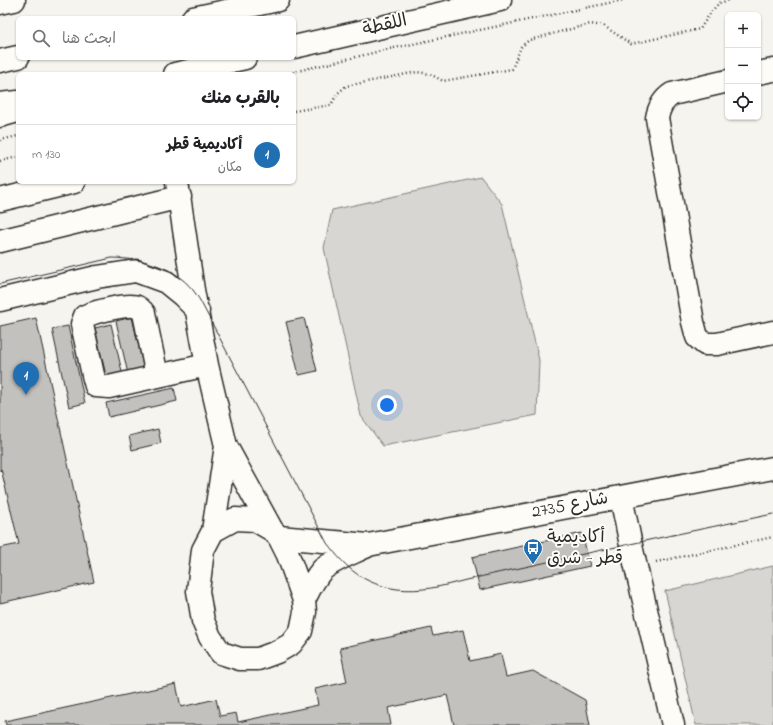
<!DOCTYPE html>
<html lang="ar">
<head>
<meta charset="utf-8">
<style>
	:root { --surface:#fff; --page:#f2f2f2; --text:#202124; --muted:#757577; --line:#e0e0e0; --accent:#1f6fb2 }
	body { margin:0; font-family:"Indie Flower","Playpen Sans Arabic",sans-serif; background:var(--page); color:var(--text); direction:rtl }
	.controls { position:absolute; right:12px; top:12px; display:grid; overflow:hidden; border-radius:6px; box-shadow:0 1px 3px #0004 }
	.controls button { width:36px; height:36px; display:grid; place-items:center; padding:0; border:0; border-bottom:1px solid var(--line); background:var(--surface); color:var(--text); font:20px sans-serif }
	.you { position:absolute; left:387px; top:405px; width:14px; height:14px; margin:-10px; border:3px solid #fff; border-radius:50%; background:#1a73e8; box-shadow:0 0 0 6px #1a73e833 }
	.badge { display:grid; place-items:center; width:26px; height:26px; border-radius:50%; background:var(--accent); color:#fff; font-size:13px; font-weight:700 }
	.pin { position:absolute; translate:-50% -33px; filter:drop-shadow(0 1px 2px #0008) }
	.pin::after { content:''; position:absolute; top:21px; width:14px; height:12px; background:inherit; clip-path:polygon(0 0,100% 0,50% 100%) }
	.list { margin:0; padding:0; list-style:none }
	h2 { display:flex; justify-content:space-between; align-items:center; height:52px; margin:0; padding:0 16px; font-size:17px }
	h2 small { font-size:13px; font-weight:400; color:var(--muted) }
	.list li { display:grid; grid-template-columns:26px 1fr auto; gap:12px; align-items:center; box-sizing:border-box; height:60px; padding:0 16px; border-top:1px solid var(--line) }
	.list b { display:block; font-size:15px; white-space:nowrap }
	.list p { margin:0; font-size:13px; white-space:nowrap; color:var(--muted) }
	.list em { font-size:13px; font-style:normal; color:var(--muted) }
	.icon { flex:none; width:22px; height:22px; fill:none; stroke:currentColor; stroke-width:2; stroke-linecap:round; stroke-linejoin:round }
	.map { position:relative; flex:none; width:773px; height:725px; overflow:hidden; direction:ltr }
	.search { position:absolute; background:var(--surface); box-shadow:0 1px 3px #0004; left:16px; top:16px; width:280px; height:44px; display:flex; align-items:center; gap:10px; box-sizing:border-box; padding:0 14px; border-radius:6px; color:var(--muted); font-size:15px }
	.panel { position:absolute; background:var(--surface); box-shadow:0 1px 3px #0004; left:16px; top:72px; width:280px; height:112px; border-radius:6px; direction:rtl }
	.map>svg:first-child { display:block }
	.green { fill:#d7d6d2; stroke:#81807e }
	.building { fill:#c2c1be; stroke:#2b2b2b }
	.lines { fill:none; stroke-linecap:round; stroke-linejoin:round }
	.minor-casing { stroke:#2b2b2b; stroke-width:25 }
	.major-casing { stroke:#2b2b2b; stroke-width:25 }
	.path { stroke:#2b2b2b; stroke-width:2.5; stroke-dasharray:1 3; stroke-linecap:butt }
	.minor { stroke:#fdfcf7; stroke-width:22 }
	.major { stroke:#fdfcf7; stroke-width:22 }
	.tram { stroke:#2b2b2b; stroke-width:1 }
	.labels { text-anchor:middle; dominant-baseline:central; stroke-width:4; stroke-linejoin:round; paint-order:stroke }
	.street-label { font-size:18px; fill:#2b2b2b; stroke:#fdfcf7 }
	.poi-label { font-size:18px; fill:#2b2b2b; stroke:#fdfcf7; text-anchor:start }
</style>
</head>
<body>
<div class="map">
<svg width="773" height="725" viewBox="0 0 773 725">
	<rect width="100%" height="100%" fill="#f5f4ef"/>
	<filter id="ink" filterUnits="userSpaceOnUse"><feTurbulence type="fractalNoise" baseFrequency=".025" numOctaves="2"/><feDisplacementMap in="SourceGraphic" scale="8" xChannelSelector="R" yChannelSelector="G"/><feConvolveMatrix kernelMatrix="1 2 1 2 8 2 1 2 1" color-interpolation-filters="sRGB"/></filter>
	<g filter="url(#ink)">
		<path class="green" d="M481 177 502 204 539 360 537 415 383 446 361 416 324 248 332 210Z
			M773 566V725H696L665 591Z"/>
		<path class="building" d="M132 317 144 370 128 374 116 321Z
			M36 318 94 582 0 603V548L19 544 1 469 0 471V326Z
			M304 318 317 371 299 375 286 322Z
			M111 324 123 376 107 380 95 328Z
			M68 326 85 403 69 407 52 329Z
			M174 388 177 401 109 417 106 403Z
			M158 429 161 443 132 450 129 436Z
			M582 533 590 566 480 590 472 557Z
			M431 628 433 636 463 630 470 661 501 654 506 677 533 671 585 700 590 725H454L447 695 388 708 391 725H6L5 721 176 684 181 707 216 699 220 716 236 713 238 722 318 705 315 689 347 682 340 648Z"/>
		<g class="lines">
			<g class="minor-casing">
				<path id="minor" d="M294 47 500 0
					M758 73 773 70
					M175 74 245 58
					M728 81 672 94C663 100 659 107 657 118L693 322 697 337 705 344H717L773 332
					M0 116 18 111
					M177 182 193 290 207 365 226 446 272 530
					M0 200 74 182
					M0 241 180 197
					M0 300 97 277 136 271 166 282 182 295 198 311
					M157 376 144 313C142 311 140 308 137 307 128 303 95 312 85 316L82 324 93 375 96 386 109 387 207 365
					M621 497 632 550 673 725
					M235 519 255 520 272 530 279 537 288 555 304 600 305 612 301 631 291 644 277 652 258 659H240L221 653 210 637 203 621 198 591 203 550 213 531Z
					M213 531 226 446
					M279 537 368 545 773 468
					M304 600C309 590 314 579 322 570 333 560 353 553 367 546"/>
			</g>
			<g class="major-casing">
				<path id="major" d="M0 3 14 0
					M193 18 278 0
					M0 61 18 57
					M0 104 18 102"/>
			</g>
			<path class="path" d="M285 74 389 49 623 0
				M294 111 331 105 337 94 346 86 417 72 430 74 443 81 512 69 521 47 529 40 590 24 604 26 631 44 700 29 711 12 719 3 730 0
				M0 140 18 136
				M0 161 18 157
				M656 562 773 537"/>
			<use href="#minor" class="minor"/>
			<use href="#major" class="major"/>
			<path class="tram" d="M0 284 112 258C143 259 172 265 193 290 197 295 201 302 204 308L327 543C347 569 363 584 397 589 421 592 443 586 466 580 488 575 511 570 534 565 613 547 693 531 773 514"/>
		</g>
	</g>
	<defs>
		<g id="bus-pin" transform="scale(1)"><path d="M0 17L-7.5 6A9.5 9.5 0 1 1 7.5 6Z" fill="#1f6fb2" stroke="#fdfcf7"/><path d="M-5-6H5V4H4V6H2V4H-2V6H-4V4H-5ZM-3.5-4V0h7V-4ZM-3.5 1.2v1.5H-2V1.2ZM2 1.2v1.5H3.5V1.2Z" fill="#fff"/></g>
	</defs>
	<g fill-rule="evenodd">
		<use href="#bus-pin" x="533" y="548"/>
	</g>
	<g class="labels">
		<g class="street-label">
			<text transform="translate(385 26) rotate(-13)">اللقطة</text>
			<text transform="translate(570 506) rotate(-11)">شارع 2735</text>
		</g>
		<g class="poi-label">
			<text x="547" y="538">أكاديمية<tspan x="547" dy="21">قطر - شرق</tspan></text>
		</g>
	</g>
</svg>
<div class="controls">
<button>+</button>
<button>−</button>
<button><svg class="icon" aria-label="locate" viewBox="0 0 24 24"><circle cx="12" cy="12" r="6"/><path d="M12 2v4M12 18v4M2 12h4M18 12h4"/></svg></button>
</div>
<div class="you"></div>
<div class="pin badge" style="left:26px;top:395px">1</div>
<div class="search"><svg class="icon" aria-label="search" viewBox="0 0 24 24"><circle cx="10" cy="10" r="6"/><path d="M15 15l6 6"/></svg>ابحث هنا</div>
<section class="panel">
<h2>بالقرب منك<small></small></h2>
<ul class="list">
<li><span class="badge">1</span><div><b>أكاديمية قطر</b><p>مكان</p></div><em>130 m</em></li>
</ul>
</section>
</div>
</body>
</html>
